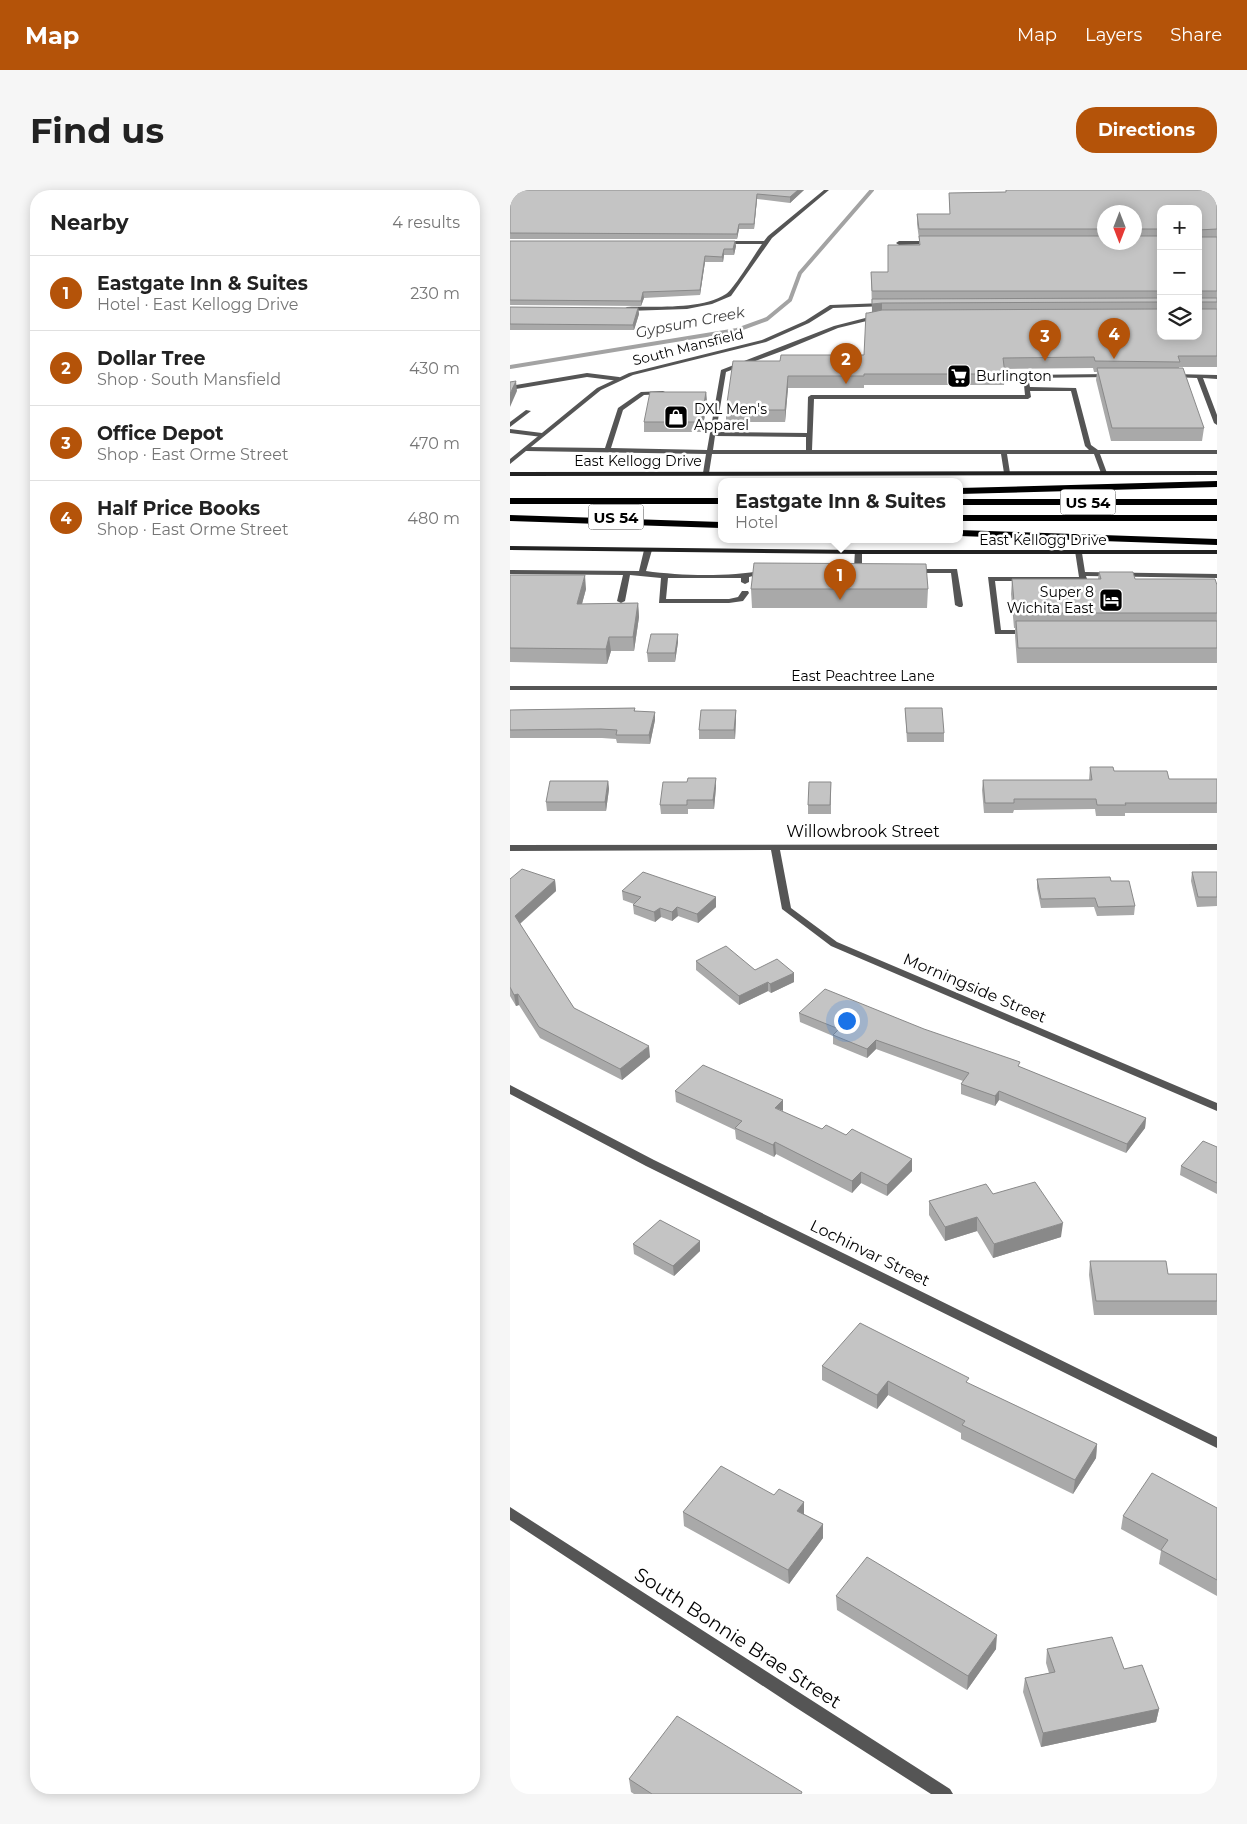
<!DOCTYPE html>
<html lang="en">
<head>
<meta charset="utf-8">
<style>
	:root { --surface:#fff; --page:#f6f6f6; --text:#222; --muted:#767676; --line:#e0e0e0; --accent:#b45309 }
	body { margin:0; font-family:Montserrat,sans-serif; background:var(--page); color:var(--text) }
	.controls { position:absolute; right:15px; top:15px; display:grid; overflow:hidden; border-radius:10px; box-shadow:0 2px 12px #0003 }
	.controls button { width:45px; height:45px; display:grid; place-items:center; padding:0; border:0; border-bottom:1px solid var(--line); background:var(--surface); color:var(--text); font:25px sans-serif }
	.compass { position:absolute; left:587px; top:15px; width:45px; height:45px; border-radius:50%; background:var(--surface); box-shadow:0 2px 12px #0003; rotate:180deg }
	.you { position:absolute; left:336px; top:830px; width:18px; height:18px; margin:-12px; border:4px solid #fff; border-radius:50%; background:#1a73e8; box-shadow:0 0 0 8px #1a73e833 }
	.badge { display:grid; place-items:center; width:32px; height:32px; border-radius:50%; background:var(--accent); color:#fff; font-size:16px; font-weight:700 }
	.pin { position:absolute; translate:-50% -41px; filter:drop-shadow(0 1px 2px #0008) }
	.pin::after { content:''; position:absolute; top:26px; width:18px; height:15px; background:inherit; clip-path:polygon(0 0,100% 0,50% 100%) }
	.popup { position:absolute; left:208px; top:288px; width:245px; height:65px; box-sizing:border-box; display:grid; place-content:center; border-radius:10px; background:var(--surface); filter:drop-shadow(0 1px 4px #0005); font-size:16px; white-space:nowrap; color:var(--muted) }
	.popup b { font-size:19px; color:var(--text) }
	.popup::after { content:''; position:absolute; left:50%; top:100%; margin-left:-10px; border:10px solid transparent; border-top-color:var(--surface) }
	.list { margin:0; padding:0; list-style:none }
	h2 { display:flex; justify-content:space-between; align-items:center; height:65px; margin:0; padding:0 20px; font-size:21px }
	h2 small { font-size:16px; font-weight:400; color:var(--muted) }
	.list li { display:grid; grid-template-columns:32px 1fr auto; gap:15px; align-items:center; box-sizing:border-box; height:75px; padding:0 20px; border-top:1px solid var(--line) }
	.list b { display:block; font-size:19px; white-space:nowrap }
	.list p { margin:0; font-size:16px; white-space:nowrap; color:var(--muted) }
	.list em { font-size:16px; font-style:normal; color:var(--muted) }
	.icon { flex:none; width:28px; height:28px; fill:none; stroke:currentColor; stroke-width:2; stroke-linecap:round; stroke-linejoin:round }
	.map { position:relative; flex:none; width:707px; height:1604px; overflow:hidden; border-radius:20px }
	header { display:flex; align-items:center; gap:30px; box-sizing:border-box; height:70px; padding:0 25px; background:var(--accent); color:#fff }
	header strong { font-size:24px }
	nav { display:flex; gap:28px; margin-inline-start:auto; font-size:18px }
	.intro { display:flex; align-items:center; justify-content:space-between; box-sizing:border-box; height:120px; padding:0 30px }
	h1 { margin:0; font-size:35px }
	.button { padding:12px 22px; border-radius:20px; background:var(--accent); color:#fff; font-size:18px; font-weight:700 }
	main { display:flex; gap:30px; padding:0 30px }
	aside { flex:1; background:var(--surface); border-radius:20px; box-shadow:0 2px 12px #0003 }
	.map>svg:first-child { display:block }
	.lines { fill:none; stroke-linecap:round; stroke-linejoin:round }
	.stream { stroke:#a3a3a3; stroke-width:4 }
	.service { fill:#555; fill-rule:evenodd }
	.minor { fill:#555; fill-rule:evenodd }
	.secondary { fill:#222; fill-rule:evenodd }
	.motorway { fill:#000; fill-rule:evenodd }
	.wall { fill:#a9a9a9; fill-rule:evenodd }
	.shaded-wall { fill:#898989 }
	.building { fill:#c4c4c4; stroke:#898989 }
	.labels { text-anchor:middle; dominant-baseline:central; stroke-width:5; stroke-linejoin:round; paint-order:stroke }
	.far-street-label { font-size:14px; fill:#000; stroke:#fff }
	.far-poi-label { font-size:14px; fill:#000; stroke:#fff; text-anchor:start }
	.far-water-label { font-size:15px; font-style:italic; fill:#444; stroke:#fff }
	.shield { fill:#fff; stroke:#4c4c4c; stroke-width:1 }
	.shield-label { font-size:15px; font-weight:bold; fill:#000 }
	.street-label { font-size:16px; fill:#000; stroke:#fff }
	.near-street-label { font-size:19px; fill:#000; stroke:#fff }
</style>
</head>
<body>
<header>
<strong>Map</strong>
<nav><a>Map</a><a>Layers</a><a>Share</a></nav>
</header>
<div class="intro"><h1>Find us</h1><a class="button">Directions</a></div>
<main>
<aside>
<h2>Nearby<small>4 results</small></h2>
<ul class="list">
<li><span class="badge">1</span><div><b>Eastgate Inn &amp; Suites</b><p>Hotel · East Kellogg Drive</p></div><em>230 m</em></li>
<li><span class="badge">2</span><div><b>Dollar Tree</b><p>Shop · South Mansfield</p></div><em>430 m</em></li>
<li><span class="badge">3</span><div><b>Office Depot</b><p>Shop · East Orme Street</p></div><em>470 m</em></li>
<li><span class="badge">4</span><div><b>Half Price Books</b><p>Shop · East Orme Street</p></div><em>480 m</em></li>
</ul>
</aside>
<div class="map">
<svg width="707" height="1604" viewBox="0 0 707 1604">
	<rect width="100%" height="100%" fill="#fff"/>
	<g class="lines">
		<path class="stream" d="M0 177 227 140 257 129 280 110 290 83 362 0"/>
		<path class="service" d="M367 125 370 127 369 128 328 138 275 160 216 182 206 242 297 243 298 207 301 205H515L513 185 599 184 601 185V187L518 188 520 197 566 198 581 255 588 260H707V264H590L597 283 594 285 591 283 584 264H497L500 283 497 285 494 283 491 264H202L199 283 196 285 193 283 196 264 16 261 13 259 16 257 95 258 108 218 131 202 153 201 155 202V204L134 205 113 220 101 258 197 260 211 180 324 136ZM520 201H561L575 256 579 260H302L304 209H518L521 207ZM205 246 296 247V260H203Z
			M77 183 109 187 112 189 109 191 77 187 0 200V196Z
			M663 184 707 185V189L693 188 707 225V235L704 233 687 188 661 187V185Z
			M16 220 21 221 0 237V232Z
			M0 239 32 243 35 245 32 247 0 243Z
			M138 358 142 360 136 381C172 386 219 387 255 380L259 382 239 387V392L235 394 231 392V388H158L156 409H219L228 407 232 401H238L239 403 233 411 219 413H149L151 388 120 385 115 411 111 413 107 411 113 385 0 384V380L129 381 134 360Z
			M345 360 352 362V380C349 383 341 383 338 380L344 378Z
			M565 361 572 363 575 382 707 384V388L576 386 577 389 573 391H485L491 440H518L522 442 518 444H485L478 387H569Z
			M401 379H447L453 415 452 417H449L445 415 441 383H404L400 381Z"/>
		<path class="minor" d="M314 0H319L262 48 221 106 202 114 177 119 117 121 114 119 117 117C146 116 191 120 216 104 223 100 245 64 252 54H212L210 51H254L258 46Z
			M422 51 424 54 389 55 386 53 389 51Z
			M374 113 376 114V116L323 118 299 133 256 152 123 185 91 200 0 274V269L87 198 119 183 252 150 295 131 320 115Z
			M0 496H707V500H0Z
			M707 654V660H270L281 718 327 752 707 913V921L321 756 272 719 261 660 0 661V655Z
			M0 895 144 970 707 1247V1258L136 976 0 904Z
			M0 1317 440 1599 443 1604H421L285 1517 0 1330Z"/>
		<path class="secondary" d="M707 281V285L0 286V282Z
			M0 356 348 360H707V364H348L0 360Z"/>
		<path class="motorway" d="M707 291V297L449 304V298Z
			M0 308H211V314H0Z
			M449 309H707V315H449Z
			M0 325 211 332V338L0 331Z
			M449 325H707V331H449Z
			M449 340 707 349V355L449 346Z"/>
	</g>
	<path class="wall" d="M0 0H294L280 13 247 9 244 39H229L227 49H0Z
		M496 0H707V177H669V178L694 238 692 251H601L586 190 587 182H584L583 178 494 179 495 184 494 195H354V198H278L275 232H216V220L270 171 354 165 362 122 361 82H378L409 55V49L407 34V24H440L439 3 496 2ZM651 19H688V146H651ZM594 22H624V52H594Z
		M0 51H225L226 56 224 65H214L213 72H195L190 105 134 108 131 116 0 115Z
		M0 117 128 118 129 124 124 140H0Z
		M196 202 197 213 192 242H134V232Z
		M589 382 625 389 707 395V473H507L505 446V438H504L501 404 502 389H588Z
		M0 385 76 399 72 414 128 413 129 427 124 461H101L97 474 0 472Z
		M241 399H418L417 418H242Z
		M168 444V452L165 472H138L137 463Z
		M125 518V521L145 530 140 554 107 553 106 549 92 548H0V520Z
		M395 518 434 543V552H397Z
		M226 520V529L225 549H189V540Z
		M580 577 604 581 659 589H707V623H615V626H586L585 619 504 620 503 623H474L472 600 473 590H579Z
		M98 591 99 599 96 621H37L36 612Z
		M321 592V624H298V615Z
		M206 597 204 619H178V624H151L150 615Z
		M682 682H707V716L687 717 681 691Z
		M0 689 45 690 46 701 10 734 64 818 140 867 112 890 30 848 9 815 6 816 0 806Z
		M527 689 601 691 625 716 624 725 587 726 584 717 531 718 527 698Z
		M112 701 206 707V717L188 733 168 726 162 731 151 727 145 732 124 724 123 715 124 714 113 710Z
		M186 771 245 780 284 783V792L261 803 258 801 229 815 186 780Z
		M289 823 510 877 636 928 635 938 616 963 489 910 485 916 451 904V894L453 891 366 859 357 868 323 854V846L290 832Z
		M165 901 273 922 402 981 377 1006 351 993 342 1003 266 964 264 967 226 949 225 940 166 912Z
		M707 957V1004L670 985 671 976Z
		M419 1011 551 1047 483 1068 467 1041 435 1051 419 1025Z
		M190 1051V1061L164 1086 124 1064 123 1054Z
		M580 1071 658 1084H707V1125H584L579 1085Z
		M312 1176 459 1194 587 1254 586 1268 563 1304 451 1249V1243L378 1205 367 1219 312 1190Z
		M264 1305 294 1312V1324L313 1334V1348L279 1394 174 1336 173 1322Z
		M707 1318V1406L649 1374 651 1361 611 1339 613 1326Z
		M326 1406 486 1459 457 1500 327 1420Z
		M537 1459 614 1479 649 1519 646 1532 531 1557 513 1502 515 1488 539 1483 536 1473Z
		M119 1589 292 1604H124L121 1602Z"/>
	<path class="shaded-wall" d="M288 0H294L280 13V7Z
		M247 4V9L244 39V34Z
		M229 34V39L227 49V44Z
		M225 51 226 56 224 65 223 59Z
		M214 59V65L213 72 212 67Z
		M195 66V72L190 105V100Z
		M133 102 134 108 131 116V111Z
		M372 113V123L362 125V114Z
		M128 118 129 124 124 140 123 135Z
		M278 186V198L275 232V220Z
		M6 191 7 201 0 217V204Z
		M196 202 197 213 192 242 191 232Z
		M75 385 76 399 68 428 67 414Z
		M128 413 129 427 124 461 123 447Z
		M168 444V452L165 472V463Z
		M99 447 101 461 97 474 96 459Z
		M226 520V529L225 549 224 540Z
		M145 522V530L140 554 139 545Z
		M206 588V597L204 619 203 610Z
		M98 591 99 599 96 621 95 612Z
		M45 690 46 701 6 737 5 726Z
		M206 707V717L188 733 187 724Z
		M167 717 168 726 162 731V722Z
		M150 718 151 727 145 732 144 722Z
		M284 783V792L261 803 260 794Z
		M258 792V801L229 815V806Z
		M8 804 9 815 6 816 4 805Z
		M366 850V859L357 868V859Z
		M139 856 140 867 112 890 110 879Z
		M489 901V910L485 916V906Z
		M273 910V921L265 918Z
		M636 928 635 938 616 963 617 954Z
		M265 952 266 964 264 967 263 955Z
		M402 969V981L377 1006V995Z
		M351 982V993L342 1003V991Z
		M467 1027V1041L435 1051V1037Z
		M553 1033 551 1047 483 1068 484 1054Z
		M190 1051V1061L164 1086 163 1076Z
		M378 1191V1205L367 1219V1205Z
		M587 1254 586 1268 563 1304 565 1290Z
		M294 1312V1326L287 1321Z
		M313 1334V1348L279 1394 278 1380Z
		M487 1445 486 1459 457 1500 458 1486Z
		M649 1519 646 1532 531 1557 533 1543Z"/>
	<path class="building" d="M0 0H288L280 7 247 4 244 34H229L227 44 0 43Z
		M496 0H707V39L688 40V19H651V39H624V22H594V39H409L407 24H440L439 3 496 2Z
		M409 46H594V52H624V46H651V101H362L361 82H378V55H410Z
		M688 46 689 47H707V101H688Z
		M0 51H225L223 59H214L212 67 195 66 190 100 133 102 131 111 0 110Z
		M688 107 689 108H707V112H689L688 114Z
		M651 108V112L372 113 362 114V109Z
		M0 117 128 118 123 135 0 134Z
		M688 118 689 119H707V166H668L670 172 585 171 584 167 493 168 495 184H354V186H278L275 220H216L223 171H270L271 165H354L356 123H358L372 120 651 119V146H688Z
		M587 178H673L694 238H602Z
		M6 191 0 204V192Z
		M140 202H196L191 232H134Z
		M244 373 416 374 418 399H241Z
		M589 382H623L625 389H705L707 395V423H505L502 389H591Z
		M0 385H75L67 414 128 413 123 447H99L96 459 0 458Z
		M506 431H707V458H508Z
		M141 444H168L165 463H137Z
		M125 518 124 521 145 522 139 545H106L107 540 91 539 0 540V520Z
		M395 518H432L434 543H397Z
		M191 520H226L224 540H189Z
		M580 577H603L604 581H657L659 589H707V613H615L616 615H587L586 609H504V613H475L473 590H582Z
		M178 588H206L203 610H177V615H150L153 592H177Z
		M40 591H98L95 612H36Z
		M299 592H321L320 615H298Z
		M12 679 45 690 5 726 64 818 139 856 110 879 29 837 8 804 4 805 0 797V689Z
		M133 682 206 707 187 724 167 717 162 722 150 718 144 722 123 715 131 707 112 701Z
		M682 682H707V707H688Z
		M600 687 601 691H619L625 716 588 717 585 708 531 709 527 689Z
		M216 756 245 780 267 769 284 783 260 794 258 792 229 806 186 771Z
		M315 799 414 839 510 872 508 876 636 928 617 954 489 901 485 906 451 894 459 883 366 850 357 859 323 845 329 839 289 823Z
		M193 875 273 910 265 918 312 939 316 935 336 945 342 939 402 969 377 995 351 982 342 991 265 952 263 955 225 938 232 931 165 901Z
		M693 951 707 957V993L671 976Z
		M525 992 553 1033 484 1054 467 1027 435 1037 419 1011 476 994 483 1004Z
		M150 1030 190 1051 163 1076 123 1054Z
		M580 1071H656L658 1084H707V1111H586Z
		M350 1133 459 1188 456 1192 587 1254 565 1290 452 1235 455 1231 378 1191 367 1205 312 1176Z
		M211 1276 264 1305 269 1299 294 1312 287 1321 313 1334 278 1380 173 1322Z
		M642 1283 707 1318V1390L651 1360 658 1350 613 1326Z
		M357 1367 487 1445 458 1486 326 1406Z
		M602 1447 614 1479 632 1475 649 1519 533 1543 515 1488 545 1482 537 1459Z
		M167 1526 292 1602 291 1604H142L119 1589Z"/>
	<defs>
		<g id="supermarket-square" transform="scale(1.25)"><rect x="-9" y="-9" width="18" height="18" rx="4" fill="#000" stroke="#fff"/><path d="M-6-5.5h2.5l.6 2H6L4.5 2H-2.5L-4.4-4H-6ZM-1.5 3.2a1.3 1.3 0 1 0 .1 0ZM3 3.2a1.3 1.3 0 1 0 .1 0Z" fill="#fff"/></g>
		<g id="shop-square" transform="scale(1.25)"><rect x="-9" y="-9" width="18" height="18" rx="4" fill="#000" stroke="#fff"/><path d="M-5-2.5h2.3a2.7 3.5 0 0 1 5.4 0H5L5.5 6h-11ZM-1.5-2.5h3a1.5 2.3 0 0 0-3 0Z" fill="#fff"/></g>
		<g id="hotel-square" transform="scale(1.25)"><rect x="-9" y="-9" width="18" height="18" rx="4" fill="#000" stroke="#fff"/><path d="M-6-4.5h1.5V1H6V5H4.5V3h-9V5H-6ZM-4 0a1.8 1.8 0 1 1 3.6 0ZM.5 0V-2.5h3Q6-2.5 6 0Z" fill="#fff"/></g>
	</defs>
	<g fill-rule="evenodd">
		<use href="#supermarket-square" x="449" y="186"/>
		<use href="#shop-square" x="166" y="227"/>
		<use href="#hotel-square" x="601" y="410"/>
	</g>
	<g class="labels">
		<g class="far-street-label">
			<text transform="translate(178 157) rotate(-14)">South Mansfield</text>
			<text x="128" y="271">East Kellogg Drive</text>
			<text x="533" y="350">East Kellogg Drive</text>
			<text x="353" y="486">East Peachtree Lane</text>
		</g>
		<g class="far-poi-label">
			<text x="466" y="186">Burlington</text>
			<text x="184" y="219">DXL Men's<tspan x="184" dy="16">Apparel</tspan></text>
			<text x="584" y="402" text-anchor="end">Super 8<tspan x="584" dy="16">Wichita East</tspan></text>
		</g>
		<g class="far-water-label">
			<text transform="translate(180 132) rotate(-11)">Gypsum Creek</text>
		</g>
		<g class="shield">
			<rect x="550.5" y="299.5" width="55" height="25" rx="4"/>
			<rect x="78.5" y="314.5" width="55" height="25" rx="4"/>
		</g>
		<g class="shield-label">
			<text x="578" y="312">US 54</text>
			<text x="106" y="327">US 54</text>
		</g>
		<g class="street-label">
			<text x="353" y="641">Willowbrook Street</text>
			<text transform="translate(465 798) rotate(23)">Morningside Street</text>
			<text transform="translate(360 1063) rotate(26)">Lochinvar Street</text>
		</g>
		<g class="near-street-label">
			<text transform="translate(228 1448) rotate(33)">South Bonnie Brae Street</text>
		</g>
	</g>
</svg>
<div class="controls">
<button>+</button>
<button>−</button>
<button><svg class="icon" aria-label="layers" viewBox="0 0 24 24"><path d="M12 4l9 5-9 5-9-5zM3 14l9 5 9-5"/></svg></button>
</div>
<svg class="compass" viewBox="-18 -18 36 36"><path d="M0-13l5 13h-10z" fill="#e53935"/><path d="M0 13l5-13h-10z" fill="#767676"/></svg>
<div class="you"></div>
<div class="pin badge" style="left:330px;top:410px">1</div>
<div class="popup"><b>Eastgate Inn &amp; Suites</b>Hotel</div>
<div class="pin badge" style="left:336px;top:194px">2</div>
<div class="pin badge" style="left:535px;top:171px">3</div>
<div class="pin badge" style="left:604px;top:169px">4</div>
</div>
</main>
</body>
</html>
